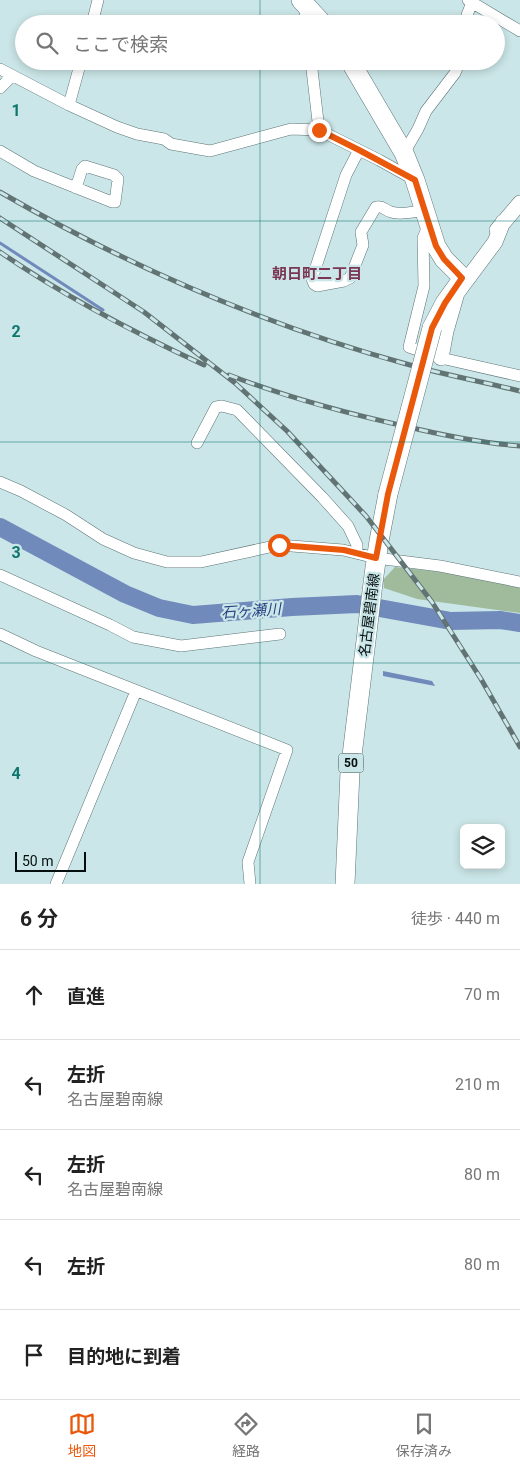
<!DOCTYPE html>
<html lang="ja">
<head>
<meta charset="utf-8">
<style>
	:root { --surface:#fff; --page:#f6f6f6; --text:#222; --muted:#767676; --line:#e0e0e0; --accent:#ea580c }
	body { margin:0; font-family:Roboto,"Noto Sans JP",sans-serif; background:var(--page); color:var(--text) }
	.controls { position:absolute; right:15px; bottom:15px; display:grid; overflow:hidden; border-radius:8px; box-shadow:0 2px 8px #0003 }
	.controls button { width:45px; height:45px; display:grid; place-items:center; padding:0; border:0; border-bottom:1px solid var(--line); background:var(--surface); color:var(--text); font:25px sans-serif }
	.scale { position:absolute; left:15px; bottom:12px; width:71px; box-sizing:border-box; padding-left:5px; border:2px solid #050e0e; border-top:0; font-size:14px; line-height:18px; white-space:nowrap; color:#050e0e; -webkit-text-stroke:4px #cbe6e8; paint-order:stroke }
	.stop { position:absolute; width:15px; height:15px; margin:-11px; border:4px solid #ea580c; border-radius:50%; background:#fff }
	.stop.end { background:#ea580c; border-color:#fff; box-shadow:0 1px 5px #0008 }
	.list { margin:0; padding:0; list-style:none }
	h2 { display:flex; justify-content:space-between; align-items:center; height:65px; margin:0; padding:0 20px; font-size:21px }
	h2 small { font-size:16px; font-weight:400; color:var(--muted) }
	.list li { display:grid; grid-template-columns:32px 1fr auto; gap:15px; align-items:center; box-sizing:border-box; height:90px; padding:0 20px; border-top:1px solid var(--line) }
	.list b { display:block; font-size:19px; white-space:nowrap }
	.list p { margin:0; font-size:16px; white-space:nowrap; color:var(--muted) }
	.list em { font-size:16px; font-style:normal; color:var(--muted) }
	.icon { flex:none; width:28px; height:28px; fill:none; stroke:currentColor; stroke-width:2; stroke-linecap:round; stroke-linejoin:round }
	.map { position:relative; flex:none; width:520px; height:884px; overflow:hidden }
	.search { position:absolute; background:var(--surface); box-shadow:0 2px 8px #0003; left:15px; right:15px; top:15px; height:55px; display:flex; align-items:center; gap:12px; box-sizing:border-box; padding:0 18px; border-radius:28px; color:var(--muted); font-size:19px }
	.sheet { height:515px; background:var(--surface) }
	nav { display:flex; justify-content:space-around; align-items:center; box-sizing:border-box; height:70px; border-top:1px solid var(--line); background:var(--surface); font-size:14px; color:var(--muted) }
	nav a { display:grid; justify-items:center; gap:2px }
	nav .on { color:var(--accent) }
	.map>svg:first-child { display:block }
	.green { fill:#9fbb9c }
	.water { fill:#718abc }
	.lines { fill:none; stroke-linecap:round; stroke-linejoin:round }
	.stream { stroke:#718abc; stroke-width:3 }
	.river { stroke:#718abc; stroke-width:18 }
	.minor-casing { stroke:#5c7476; stroke-width:12 }
	.tertiary-casing { stroke:#5c7476; stroke-width:16 }
	.primary-casing { stroke:#5c7476; stroke-width:20 }
	.minor { stroke:#fff; stroke-width:11 }
	.tertiary { stroke:#fff; stroke-width:15 }
	.primary { stroke:#fff; stroke-width:19 }
	.rail-casing { stroke:#627374; stroke-width:5 }
	.rail { stroke:#cbe6e8; stroke-width:3; stroke-dasharray:9; stroke-linecap:butt }
	.primary-bridge-casing { stroke:#5c7476; stroke-width:20; stroke-linecap:butt }
	.primary-bridge { stroke:#fff; stroke-width:19 }
	.route { stroke:#ea580c; stroke-width:6 }
	.grid { fill:none; stroke:#0f766e; stroke-width:1; stroke-opacity:0.55 }
	.labels { text-anchor:middle; dominant-baseline:central; stroke-width:4.5; stroke-linejoin:round; paint-order:stroke }
	.shield { fill:#cbe6e8; stroke:#404f4f; stroke-width:1 }
	.shield-label { font-size:12px; font-weight:bold; fill:#050e0e }
	.street-label { font-size:14px; fill:#050e0e; stroke:#cbe6e8 }
	.neighbourhood-label { font-size:15px; font-weight:bold; fill:#7a3754; stroke:#cbe6e8 }
	.water-label { font-size:15px; font-style:italic; fill:#24407f; stroke:#cbe6e8 }
	.grid-label { font-size:16px; text-anchor:middle; font-weight:bold; fill:#0f766e; stroke:#cbe6e8; stroke-width:4.5; stroke-linejoin:round; paint-order:stroke }
</style>
</head>
<body>
<div class="map">
<svg width="520" height="884" viewBox="0 0 520 884">
	<rect width="100%" height="100%" fill="#cbe6e8"/>
	<path class="green" d="M395 567 461 574 520 586V613L417 599 384 588 383 580Z"/>
	<path class="water" d="M383 671 432 681 435 686 383 676Z"/>
	<g class="lines">
		<path class="stream" d="M0 243 103 310"/>
		<path class="river" d="M0 527 125 594 159 608 193 615 292 607 357 604 451 621 500 620 520 623"/>
		<g class="minor-casing">
			<path id="minor" d="M468 0 520 31
				M304 4 307 24
				M92 24 98 0
				M466 24 467 15 473 0
				M311 61 319 130
				M0 69 69 105 117 127 137 134 164 139 171 144 210 151 291 129 319 130 379 160 415 180
				M0 88 12 76
				M69 105 81 61
				M359 150 346 175 312 279 314 284 317 286 344 281 350 278 363 245 361 232 376 207C383 205 384 210 391 212 400 215 415 212 424 210
				M0 151 34 171 112 202H115L118 179 114 175 85 166 82 169 76 188
				M404 153 418 129 426 111 455 73 460 61
				M429 224 423 238 424 286 409 347 441 358 520 376
				M197 443 216 407 222 406 237 410 322 497 348 526 357 545V553
				M0 482 21 491 66 515 103 539 134 553 167 562H201L279 545 343 550 376 558 440 566 520 582
				M0 575 110 625 133 637 181 646 280 634
				M0 634 36 651 287 750 248 862 250 884
				M56 884 136 691"/>
		</g>
		<g class="tertiary-casing">
			<path id="tertiary" d="M497 230 520 203
				M441 358 446 331 457 293 495 242 503 222"/>
		</g>
		<g class="primary-casing">
			<path id="primary" d="M301 0 323 24
				M350 61 404 153 415 180 436 246 444 259 463 278 445 303 432 328
				M345 884 350 772 374 575 379 541 388 494"/>
		</g>
		<use href="#minor" class="minor"/>
		<use href="#tertiary" class="tertiary"/>
		<use href="#primary" class="primary"/>
		<g class="rail-casing">
			<path id="rail" d="M0 192C128 266 267 326 410 365 446 375 483 382 520 391
				M0 218 144 312 235 383 287 431 366 516 432 602 481 679 520 747
				M0 252C65 297 133 332 204 365
				M229 375C286 397 345 413 404 426 442 435 481 443 520 446"/>
		</g>
		<use href="#rail" class="rail"/>
		<g class="primary-bridge-casing">
			<path id="primary-bridge" d="M388 494 432 328"/>
		</g>
		<use href="#primary-bridge" class="primary-bridge"/>
	</g>
	<g class="lines">
		<path class="route" d="M279 545 344 550 376 558 388 494 432 328 445 303 462 278 444 259 436 246 415 180 359 150 319 130"/>
	</g>
	<path class="grid" d="M260 0V24M260 61V884M0 221H520M0 442H520M0 663H520"/>
	<g class="labels">
		<rect class="shield" x="338.5" y="753.5" width="25" height="19" rx="4"/>
		<g class="shield-label">
			<text x="351" y="763">50</text>
		</g>
		<g class="street-label">
			<text transform="translate(369 615) rotate(-83)">名古屋碧南線</text>
		</g>
		<g class="neighbourhood-label">
			<text x="317" y="274">朝日町二丁目</text>
		</g>
		<g class="water-label">
			<text transform="translate(251 611) rotate(-4)">石ヶ瀬川</text>
		</g>
	</g>
	<g class="grid-label">
		<text x="16" y="116">1</text>
		<text x="16" y="337">2</text>
		<text x="16" y="558">3</text>
		<text x="16" y="779">4</text>
	</g>
</svg>
<div class="controls">
<button><svg class="icon" aria-label="layers" viewBox="0 0 24 24"><path d="M12 4l9 5-9 5-9-5zM3 14l9 5 9-5"/></svg></button>
</div>
<div class="scale">50 m</div>
<div class="stop" style="left:279px;top:545px"></div>
<div class="stop end" style="left:319px;top:130px"></div>
<div class="search"><svg class="icon" aria-label="search" viewBox="0 0 24 24"><circle cx="10" cy="10" r="6"/><path d="M15 15l6 6"/></svg>ここで検索</div>
</div>
<section class="sheet">
<h2>6 分<small>徒歩 · 440 m</small></h2>
<ul class="list">
<li><svg class="icon" aria-label="ahead" viewBox="0 0 24 24"><path d="M12 20V5M6 11l6-6 6 6"/></svg><div><b>直進</b></div><em>70 m</em></li>
<li><svg class="icon" aria-label="left" viewBox="0 0 24 24"><path d="M17 20v-9H6M10 6l-5 5 5 5"/></svg><div><b>左折</b><p>名古屋碧南線</p></div><em>210 m</em></li>
<li><svg class="icon" aria-label="left" viewBox="0 0 24 24"><path d="M17 20v-9H6M10 6l-5 5 5 5"/></svg><div><b>左折</b><p>名古屋碧南線</p></div><em>80 m</em></li>
<li><svg class="icon" aria-label="left" viewBox="0 0 24 24"><path d="M17 20v-9H6M10 6l-5 5 5 5"/></svg><div><b>左折</b></div><em>80 m</em></li>
<li><svg class="icon" aria-label="arrive" viewBox="0 0 24 24"><path d="M6 21V4h12l-3 4 3 4H6"/></svg><div><b>目的地に到着</b></div></li>
</ul>
</section>
<nav>
<a class="on"><svg class="icon" aria-label="map" viewBox="0 0 24 24"><path d="M3 6l6-2 6 2 6-2v14l-6 2-6-2-6 2zM9 4v14M15 6v14"/></svg>地図</a>
<a><svg class="icon" aria-label="directions" viewBox="0 0 24 24"><path d="M12 3l9 9-9 9-9-9zM9 14v-3h6M13 9l2 2-2 2"/></svg>経路</a>
<a><svg class="icon" aria-label="saved" viewBox="0 0 24 24"><path d="M7 4h10v16l-5-4-5 4z"/></svg>保存済み</a>
</nav>
</body>
</html>
